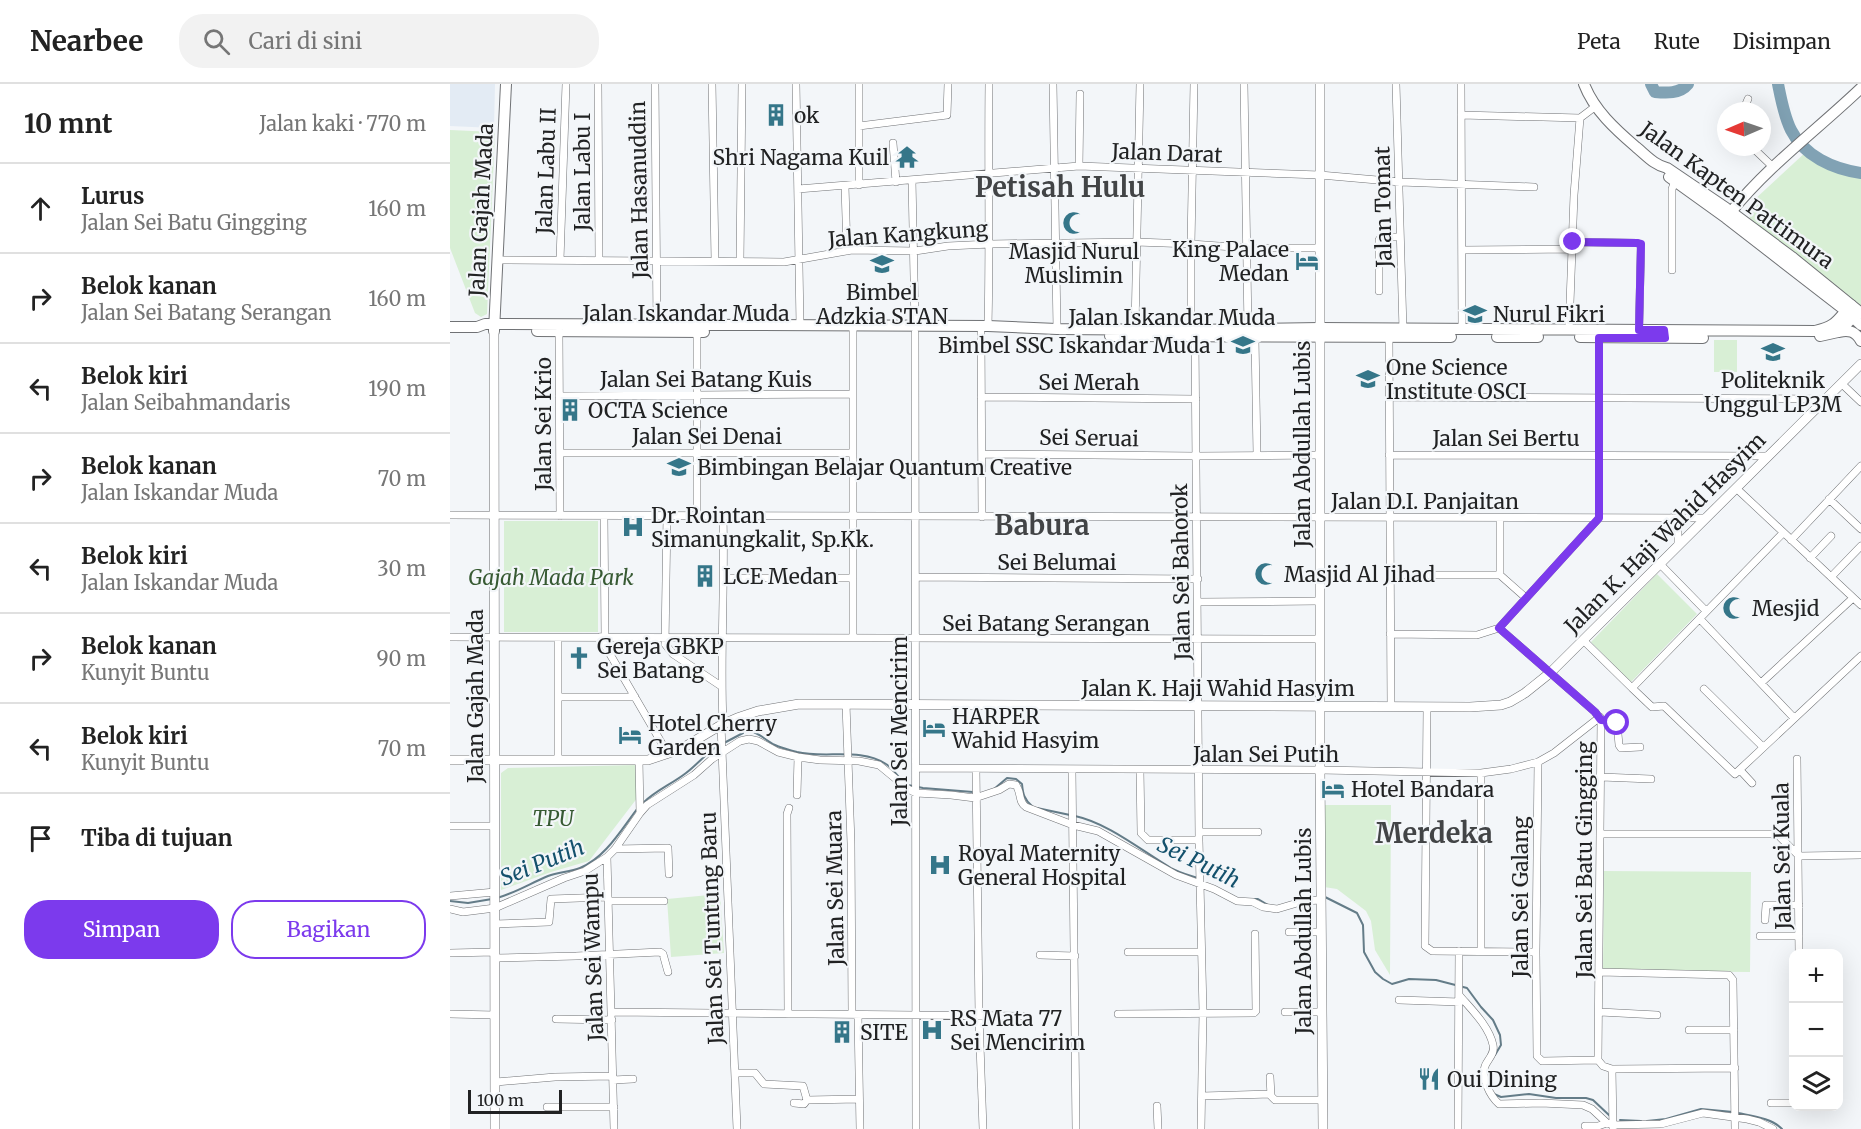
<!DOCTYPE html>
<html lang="id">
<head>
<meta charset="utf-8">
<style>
	:root { --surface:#fff; --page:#f2f2f2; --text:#222; --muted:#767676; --line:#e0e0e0; --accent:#7c3aed }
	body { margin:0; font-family:Merriweather,serif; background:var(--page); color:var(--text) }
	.controls { position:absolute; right:18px; bottom:18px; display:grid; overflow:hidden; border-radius:12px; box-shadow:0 6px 24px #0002 }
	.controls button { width:54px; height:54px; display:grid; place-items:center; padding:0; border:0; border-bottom:2px solid var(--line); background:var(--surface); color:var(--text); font:30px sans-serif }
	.compass { position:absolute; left:1267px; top:18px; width:54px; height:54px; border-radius:50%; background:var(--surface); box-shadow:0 6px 24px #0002; rotate:268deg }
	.scale { position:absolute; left:18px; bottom:15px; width:94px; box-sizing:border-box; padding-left:6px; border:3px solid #212223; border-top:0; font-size:16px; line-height:21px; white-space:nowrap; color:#212223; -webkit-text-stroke:4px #f3f6f9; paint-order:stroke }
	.stop { position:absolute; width:18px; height:18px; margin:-14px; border:4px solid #7c3aed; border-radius:50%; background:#fff }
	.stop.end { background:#7c3aed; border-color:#fff; box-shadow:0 2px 6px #0008 }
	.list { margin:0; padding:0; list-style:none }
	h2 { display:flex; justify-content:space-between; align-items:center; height:78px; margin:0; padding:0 24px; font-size:26px }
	h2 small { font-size:20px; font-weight:400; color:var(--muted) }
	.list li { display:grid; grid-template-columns:39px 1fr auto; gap:18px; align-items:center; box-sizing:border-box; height:90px; padding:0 24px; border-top:2px solid var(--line) }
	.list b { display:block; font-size:22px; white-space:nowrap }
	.list p { margin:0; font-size:20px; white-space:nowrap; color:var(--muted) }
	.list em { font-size:20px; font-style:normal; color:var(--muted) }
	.actions { display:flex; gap:12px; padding:18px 24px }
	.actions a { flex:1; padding:14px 0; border:2px solid var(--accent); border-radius:24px; text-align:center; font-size:21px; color:var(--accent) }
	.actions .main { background:var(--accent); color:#fff }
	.icon { flex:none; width:33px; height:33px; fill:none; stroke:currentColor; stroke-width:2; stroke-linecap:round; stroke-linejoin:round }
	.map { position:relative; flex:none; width:1411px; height:1045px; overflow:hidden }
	header { display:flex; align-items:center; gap:36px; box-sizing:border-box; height:84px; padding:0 30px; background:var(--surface); border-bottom:2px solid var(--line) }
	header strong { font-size:28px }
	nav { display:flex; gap:33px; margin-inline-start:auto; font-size:21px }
	.search { width:420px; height:54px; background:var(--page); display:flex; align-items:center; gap:15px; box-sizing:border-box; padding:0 21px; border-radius:24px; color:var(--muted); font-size:22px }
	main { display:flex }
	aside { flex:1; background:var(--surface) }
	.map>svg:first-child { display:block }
	.built { fill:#e3ebf4 }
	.green { fill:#d8efd5 }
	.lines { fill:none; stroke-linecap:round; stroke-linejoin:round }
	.stream { stroke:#647c88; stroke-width:2 }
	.river { stroke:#81a2b4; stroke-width:12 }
	.minor-casing { stroke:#707275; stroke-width:8 }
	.tertiary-casing { stroke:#707275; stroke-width:10 }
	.secondary-casing { stroke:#707275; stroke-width:12 }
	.primary-casing { stroke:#707275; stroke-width:12 }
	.minor { stroke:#fff; stroke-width:7 }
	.tertiary { stroke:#fff; stroke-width:9 }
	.secondary { stroke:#fff; stroke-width:10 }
	.primary { stroke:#fff; stroke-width:10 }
	.route { stroke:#7c3aed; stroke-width:8 }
	.labels { text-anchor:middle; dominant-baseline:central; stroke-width:4.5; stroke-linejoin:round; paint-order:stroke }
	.poi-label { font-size:21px; fill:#212223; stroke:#f3f6f9; text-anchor:start }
	.street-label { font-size:21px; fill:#212223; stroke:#f3f6f9 }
	.park-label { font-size:21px; font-style:italic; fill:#375a33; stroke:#f3f6f9 }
	.water-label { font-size:22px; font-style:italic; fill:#14516c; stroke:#f3f6f9 }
	.district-label { font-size:27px; font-weight:bold; fill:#424446; stroke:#f3f6f9 }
</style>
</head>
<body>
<header>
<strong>Nearbee</strong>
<div class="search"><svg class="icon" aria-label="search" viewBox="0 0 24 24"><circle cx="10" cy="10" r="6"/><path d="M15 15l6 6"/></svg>Cari di sini</div>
<nav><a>Peta</a><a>Rute</a><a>Disimpan</a></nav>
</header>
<main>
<aside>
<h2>10 mnt<small>Jalan kaki · 770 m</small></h2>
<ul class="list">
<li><svg class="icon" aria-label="ahead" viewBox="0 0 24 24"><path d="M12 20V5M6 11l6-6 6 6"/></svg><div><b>Lurus</b><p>Jalan Sei Batu Gingging</p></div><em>160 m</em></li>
<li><svg class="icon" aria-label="right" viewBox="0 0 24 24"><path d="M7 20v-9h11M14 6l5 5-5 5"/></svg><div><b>Belok kanan</b><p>Jalan Sei Batang Serangan</p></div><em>160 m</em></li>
<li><svg class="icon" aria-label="left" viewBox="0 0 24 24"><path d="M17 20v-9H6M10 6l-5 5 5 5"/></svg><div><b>Belok kiri</b><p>Jalan Seibahmandaris</p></div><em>190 m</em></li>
<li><svg class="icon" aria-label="right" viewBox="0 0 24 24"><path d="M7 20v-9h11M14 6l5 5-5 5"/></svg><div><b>Belok kanan</b><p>Jalan Iskandar Muda</p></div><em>70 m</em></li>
<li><svg class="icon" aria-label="left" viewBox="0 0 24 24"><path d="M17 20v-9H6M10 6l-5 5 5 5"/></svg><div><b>Belok kiri</b><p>Jalan Iskandar Muda</p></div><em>30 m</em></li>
<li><svg class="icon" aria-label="right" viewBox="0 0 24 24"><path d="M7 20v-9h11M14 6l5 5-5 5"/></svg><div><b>Belok kanan</b><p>Kunyit Buntu</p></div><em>90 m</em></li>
<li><svg class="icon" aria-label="left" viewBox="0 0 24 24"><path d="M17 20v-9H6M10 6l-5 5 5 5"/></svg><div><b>Belok kiri</b><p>Kunyit Buntu</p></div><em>70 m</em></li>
<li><svg class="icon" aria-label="arrive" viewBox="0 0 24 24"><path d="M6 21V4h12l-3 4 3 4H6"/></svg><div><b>Tiba di tujuan</b></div></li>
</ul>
<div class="actions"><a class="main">Simpan</a><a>Bagikan</a></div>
</aside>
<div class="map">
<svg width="1411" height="1045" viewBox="0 0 1411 1045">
	<rect width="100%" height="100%" fill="#f3f6f9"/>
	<path class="built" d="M0 0H45L44 44 0 42Z"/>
	<path class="green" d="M0 46 45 48 37 230 31 233 25 229 0 164Z
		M1357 67C1368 80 1395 84 1411 88V223L1301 138 1298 127 1304 116Z
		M1264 256H1287V288H1264Z
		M54 437H148V548H54Z
		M1207 490 1247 530 1181 598 1141 558Z
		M187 681 188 713 139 777 101 788 51 806V689L58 684Z
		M874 721H941L940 891 925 866 921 837 916 827 887 805 874 803Z
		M1154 787 1301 788 1300 888 1153 887Z
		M270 810 274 869 221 873 217 815Z"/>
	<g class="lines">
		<path class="stream" d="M300 647C310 649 316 657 325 661 331 664 340 666 347 668 375 675 410 663 436 680 441 683 445 689 449 693
			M274 659 293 649
			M458 701 473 704 523 708
			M544 705 557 694 566 695 572 700C573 710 574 715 582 722
			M193 719C206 706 222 700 236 689 248 680 256 669 269 661
			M587 724 620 731
			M625 732C658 739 692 767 721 784 730 789 739 791 748 794
			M875 813 907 829 913 841 914 868 925 888 933 895 942 900 959 895 986 896 1017 904 1031 923 1043 936 1050 951 1051 961 1045 971
			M47 814C65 809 81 799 98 792 109 788 120 788 130 784 155 774 171 746 187 725
			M802 815H808L818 821
			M0 817 18 819 42 815
			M1044 1010 1051 1013 1079 1010 1106 1014H1136L1143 1016 1160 1032
			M1288 1029C1302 1032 1322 1034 1332 1045
			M1170 1036 1191 1037
			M1197 1037 1216 1035 1251 1025 1283 1028"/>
		<path class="river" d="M1201 0 1205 8C1216 9 1230 10 1238 0
			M1328 0C1331 15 1334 32 1341 46 1354 72 1383 85 1411 89"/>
		<g class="minor-casing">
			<path id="minor" d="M148 0 149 176
				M205 0 207 243
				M262 0 265 176
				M346 0 350 241
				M603 0 607 245
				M794 0 798 245
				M946 0 953 246
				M1011 0 1012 246
				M1293 27 1298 15
				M1011 31 1130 34 1146 22
				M409 42 497 31 498 0
				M443 59 446 98
				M1302 63 1322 82
				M629 82 630 10
				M462 96 465 242
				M409 101V0
				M395 102 397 167
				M348 105 629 82 870 91 950 98 1084 103
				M1123 158 1187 159 1191 161 1189 246
				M1012 166 1122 165
				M48 176 334 178 402 166 465 167 498 162 540 160 686 158 741 160 797 164H870
				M110 176 116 0
				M290 177 292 0
				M1222 186V105L1225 97
				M929 207V156L931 153H949
				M538 242C540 161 538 81 539 0
				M685 245 690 0
				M741 246V160L744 0
				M1119 246 1124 111 1130 34
				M109 248 110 432
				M247 248V432
				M465 249 466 1045
				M531 249 532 433
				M745 254 749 756 753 928 751 1045
				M805 254 807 371
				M939 254 941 623
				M1392 300 1411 318
				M109 312 402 310
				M531 313 746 315
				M940 313 1375 315
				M110 369H403
				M532 370 746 372 869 371
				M939 371 1317 372
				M1286 404 1411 521
				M1379 415 1411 445
				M0 431 1255 434
				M154 432 155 553
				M217 432 215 560 223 570 271 602
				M1050 434V491L1076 514
				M1221 434 1228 444V460
				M1333 449 1182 604 1202 623 1214 622 1285 690 1411 572
				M1341 456 1411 382
				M1360 474 1381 452
				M1210 480 1256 527
				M940 491H1050
				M466 493 748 495
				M1381 493 1411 462
				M274 494H403
				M748 518 870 517
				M1250 535 1344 634
				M1049 544 1145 628 1151 636 1148 976 1153 982 1162 985 1163 1045
				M940 550 1027 551 1049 544 1149 434V254
				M0 553 870 555
				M150 553 218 670
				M403 554V242
				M1133 556 1182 604
				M1311 599 1403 514
				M1254 605 1313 663
				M108 613H185
				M396 620 401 759 402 930
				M977 624 975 862 982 867 1086 868
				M1151 636 1164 637 1167 639 1169 661 1171 664 1190 663
				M273 640C270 571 275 502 273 432
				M271 641 287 1045
				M1347 675 1349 870
				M108 676V554
				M1088 678 1086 868 1087 972 1092 977 1148 976
				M466 684 870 686 1031 689 1061 685 1088 678 1104 669 1150 633
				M526 685 529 932 533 1045
				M622 686 626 1045
				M690 686 691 749 698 756H749
				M1290 686 1302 699
				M1031 689V867
				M1151 693 1201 695
				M347 711 348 673
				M190 729 197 721 244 691 262 675 290 657 299 655 308 657 328 668 348 673 370 676 409 677 429 681 458 705 466 709 501 711 525 714 549 706 559 700 566 701 568 705C571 712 569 718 576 723L623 741 648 747 726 791 764 805 787 817 803 818 813 823 827 825 854 817 871 816
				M0 742H45
				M749 748H808
				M1150 750H1321L1328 751 1349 772 1411 771
				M165 765 218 764 219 790
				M0 812 45 808
				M158 817H214
				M0 825 13 828 45 824 114 794 135 787 157 773
				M1315 836 1316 821H1349
				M45 840 99 838 101 815 158 813
				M839 848H871
				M1310 852H1349
				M678 868H751
				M0 869 45 868
				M590 871 625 872
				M45 874 126 872 210 868 213 870 218 888
				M1149 888 1279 891 1283 896 1285 1045
				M1009 911C1021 925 1039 942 1043 961 1045 970 1038 975 1035 982 1031 994 1040 1012 1049 1020L1091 1019 1133 1021 1142 1025 1157 1039 1163 1041 1211 1040 1253 1029 1297 1035 1309 1038 1323 1045
				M949 916 1010 918
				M162 928 572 932
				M835 928H871
				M1150 928 1207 931
				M0 930 45 931
				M338 930 337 730 339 724
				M668 930 804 929 806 927 805 850
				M408 931 410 1045
				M106 935 162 936
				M1239 946H1284
				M1162 985 1285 984
				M285 989H305L314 1000 353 1002 357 1016
				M820 993 821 1012 825 1016H872
				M163 996 183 995
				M46 998 105 993 163 992
				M752 1012 821 1010
				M344 1019 354 1020 357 1016 409 1015
				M1321 1019H1344
				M707 1022 708 1045
				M97 1023H164
				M1135 1042H1148L1157 1039
				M164 1045 157 773 165 765 190 729 189 676
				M1008 1045 1009 867"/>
		</g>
		<g class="tertiary-casing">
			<path id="tertiary" d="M870 0V686L873 1045
				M44 247 45 1045
				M0 676H198L231 665 271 641 287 634 308 627 349 620 1020 623 1051 621 1060 618 1075 609 1100 589 1411 280"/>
		</g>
		<g class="secondary-casing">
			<path id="secondary" d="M1281 128C1319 81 1367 46 1411 4
				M0 243H27L35 240 538 242 607 245 741 246 870 244 1365 247C1387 242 1387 236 1401 221
				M87 247 254 248
				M1389 248C1399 245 1406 248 1411 257
				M660 252 1001 253
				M1370 252 1388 248 1409 228
				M1047 253H1088
				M1130 253 1253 254"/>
		</g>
		<g class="primary-casing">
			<path id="primary" d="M1134 0C1144 26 1165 45 1186 63 1196 71 1204 81 1217 84L1276 124 1342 173 1411 229
				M1219 93 1276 134 1396 227 1411 241
				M44 247 56 0"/>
		</g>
		<use href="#minor" class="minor"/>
		<use href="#tertiary" class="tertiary"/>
		<use href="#secondary" class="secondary"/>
		<use href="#primary" class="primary"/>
	</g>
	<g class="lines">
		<path class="route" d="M1123 158 1187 159 1191 160 1189 246H1214L1215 254H1149V434L1049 544 1145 628 1151 636 1164 637 1167 639"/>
	</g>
	<defs>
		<g id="building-bare" transform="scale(1.8)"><path d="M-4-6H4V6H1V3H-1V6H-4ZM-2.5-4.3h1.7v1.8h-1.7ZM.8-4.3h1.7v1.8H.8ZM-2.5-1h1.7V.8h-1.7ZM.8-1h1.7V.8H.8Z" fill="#357689" stroke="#f3f6f9" stroke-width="2.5" paint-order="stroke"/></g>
		<g id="temple-bare" transform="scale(1.8)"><path d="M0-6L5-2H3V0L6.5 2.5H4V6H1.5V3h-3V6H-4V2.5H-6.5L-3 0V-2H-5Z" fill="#357689" stroke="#f3f6f9" stroke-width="2.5" paint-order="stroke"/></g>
		<g id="mosque-bare" transform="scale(1.8)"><path d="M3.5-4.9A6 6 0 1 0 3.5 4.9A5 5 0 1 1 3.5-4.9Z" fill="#357689" stroke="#f3f6f9" stroke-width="2.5" paint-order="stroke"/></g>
		<g id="hotel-bare" transform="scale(1.8)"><path d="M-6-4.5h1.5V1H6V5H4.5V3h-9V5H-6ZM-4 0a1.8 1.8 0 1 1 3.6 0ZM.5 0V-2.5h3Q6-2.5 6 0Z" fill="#357689" stroke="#f3f6f9" stroke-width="2.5" paint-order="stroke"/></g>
		<g id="school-bare" transform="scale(1.8)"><path d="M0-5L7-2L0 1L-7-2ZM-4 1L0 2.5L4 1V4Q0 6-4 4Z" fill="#357689" stroke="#f3f6f9" stroke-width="2.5" paint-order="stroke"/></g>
		<g id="university-bare" transform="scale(1.8)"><path d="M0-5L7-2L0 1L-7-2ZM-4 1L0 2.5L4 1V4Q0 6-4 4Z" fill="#357689" stroke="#f3f6f9" stroke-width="2.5" paint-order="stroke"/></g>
		<g id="hospital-bare" transform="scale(1.8)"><path d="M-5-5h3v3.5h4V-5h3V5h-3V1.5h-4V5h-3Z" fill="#357689" stroke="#f3f6f9" stroke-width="2.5" paint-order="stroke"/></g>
		<g id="church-bare" transform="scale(1.8)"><path d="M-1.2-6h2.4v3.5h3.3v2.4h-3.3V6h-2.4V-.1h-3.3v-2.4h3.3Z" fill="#357689" stroke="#f3f6f9" stroke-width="2.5" paint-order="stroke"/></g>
		<g id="restaurant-bare" transform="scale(1.8)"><path d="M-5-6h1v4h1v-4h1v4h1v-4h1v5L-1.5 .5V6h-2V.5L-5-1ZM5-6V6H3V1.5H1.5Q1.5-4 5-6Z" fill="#357689" stroke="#f3f6f9" stroke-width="2.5" paint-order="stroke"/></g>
	</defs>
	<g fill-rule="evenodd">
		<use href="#building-bare" x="326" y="31"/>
		<use href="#temple-bare" x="457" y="73"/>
		<use href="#mosque-bare" x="624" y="139"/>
		<use href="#hotel-bare" x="857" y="177"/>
		<use href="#school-bare" x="432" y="180"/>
		<use href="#school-bare" x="1025" y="230"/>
		<use href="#school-bare" x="793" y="261"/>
		<use href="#university-bare" x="1323" y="268"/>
		<use href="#school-bare" x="918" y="295"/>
		<use href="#building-bare" x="120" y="326"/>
		<use href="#school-bare" x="229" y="383"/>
		<use href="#hospital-bare" x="183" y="443"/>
		<use href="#mosque-bare" x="816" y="490"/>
		<use href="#building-bare" x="255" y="492"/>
		<use href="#mosque-bare" x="1284" y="524"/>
		<use href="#church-bare" x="129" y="574"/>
		<use href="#hotel-bare" x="484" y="644"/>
		<use href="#hotel-bare" x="180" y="651"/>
		<use href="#hotel-bare" x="883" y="705"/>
		<use href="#hospital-bare" x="490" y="781"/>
		<use href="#hospital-bare" x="482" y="946"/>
		<use href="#building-bare" x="392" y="948"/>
		<use href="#restaurant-bare" x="979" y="995"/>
	</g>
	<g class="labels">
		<g class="poi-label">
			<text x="344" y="31">ok</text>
			<text x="439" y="73" text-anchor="end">Shri Nagama Kuil</text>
			<text x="839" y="165" text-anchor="end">King Palace<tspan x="839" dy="24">Medan</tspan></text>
			<text x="624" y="167" text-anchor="middle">Masjid Nurul<tspan x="624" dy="24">Muslimin</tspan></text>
			<text x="432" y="208" text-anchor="middle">Bimbel<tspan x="432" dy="24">Adzkia STAN</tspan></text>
			<text x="1043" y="230">Nurul Fikri</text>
			<text x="775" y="261" text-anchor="end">Bimbel SSC Iskandar Muda 1</text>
			<text x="936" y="283">One Science<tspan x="936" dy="24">Institute OSCI</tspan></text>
			<text x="1323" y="296" text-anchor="middle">Politeknik<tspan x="1323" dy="24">Unggul LP3M</tspan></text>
			<text x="138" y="326">OCTA Science</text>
			<text x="247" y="383">Bimbingan Belajar Quantum Creative</text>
			<text x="201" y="431">Dr. Rointan<tspan x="201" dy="24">Simanungkalit, Sp.Kk.</tspan></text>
			<text x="834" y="490">Masjid Al Jihad</text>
			<text x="273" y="492">LCE Medan</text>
			<text x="1302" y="524">Mesjid</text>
			<text x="147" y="562">Gereja GBKP<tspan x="147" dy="24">Sei Batang</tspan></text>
			<text x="502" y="632">HARPER<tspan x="502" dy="24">Wahid Hasyim</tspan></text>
			<text x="198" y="639">Hotel Cherry<tspan x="198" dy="24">Garden</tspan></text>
			<text x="901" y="705">Hotel Bandara</text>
			<text x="508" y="769">Royal Maternity<tspan x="508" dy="24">General Hospital</tspan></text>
			<text x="500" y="934">RS Mata 77<tspan x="500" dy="24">Sei Mencirim</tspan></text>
			<text x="410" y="948">SITE</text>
			<text x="997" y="995">Oui Dining</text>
		</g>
		<g class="street-label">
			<text transform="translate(717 69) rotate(2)">Jalan Darat</text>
			<text transform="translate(96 87) rotate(-88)">Jalan Labu II</text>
			<text transform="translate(132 88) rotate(-90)">Jalan Labu I</text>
			<text transform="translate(189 106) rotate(-91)">Jalan Hasanuddin</text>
			<text transform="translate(1287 111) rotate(36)">Jalan Kapten Pattimura</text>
			<text transform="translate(933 123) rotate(-91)">Jalan Tomat</text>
			<text transform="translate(31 126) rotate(-87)">Jalan Gajah Mada</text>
			<text transform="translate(458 150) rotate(-4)">Jalan Kangkung</text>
			<text x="236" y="229">Jalan Iskandar Muda</text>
			<text x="722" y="233">Jalan Iskandar Muda</text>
			<text x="256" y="295">Jalan Sei Batang Kuis</text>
			<text x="639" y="298">Sei Merah</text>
			<text transform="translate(93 340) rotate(-90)">Jalan Sei Krio</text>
			<text x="257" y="352">Jalan Sei Denai</text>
			<text transform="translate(639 354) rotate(1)">Sei Seruai</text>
			<text x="1056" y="354">Jalan Sei Bertu</text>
			<text transform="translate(852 360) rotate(-90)">Jalan Abdullah Lubis</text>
			<text x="975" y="417">Jalan D.I. Panjaitan</text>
			<text transform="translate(1215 449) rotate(-45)">Jalan K. Haji Wahid Hasyim</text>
			<text x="607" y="478">Sei Belumai</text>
			<text transform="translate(731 488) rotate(-91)">Jalan Sei Bahorok</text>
			<text x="596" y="539">Sei Batang Serangan</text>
			<text x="768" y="604">Jalan K. Haji Wahid Hasyim</text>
			<text transform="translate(25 612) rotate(-90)">Jalan Gajah Mada</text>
			<text transform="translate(449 647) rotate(-90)">Jalan Sei Mencirim</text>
			<text x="816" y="670">Jalan Sei Putih</text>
			<text transform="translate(1332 772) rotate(-91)">Jalan Sei Kuala</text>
			<text transform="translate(1134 776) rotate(-90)">Jalan Sei Batu Gingging</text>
			<text transform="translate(385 804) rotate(-91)">Jalan Sei Muara</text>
			<text transform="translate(1070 813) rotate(-90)">Jalan Sei Galang</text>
			<text transform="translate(262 844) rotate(-92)">Jalan Sei Tuntung Baru</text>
			<text transform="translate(853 847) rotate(-90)">Jalan Abdullah Lubis</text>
			<text transform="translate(143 873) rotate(-92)">Jalan Sei Wampu</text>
		</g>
		<g class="park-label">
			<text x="101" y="493">Gajah Mada Park</text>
			<text x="103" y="734">TPU</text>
		</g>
		<g class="water-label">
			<text transform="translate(92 778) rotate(-22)">Sei Putih</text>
			<text transform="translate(749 778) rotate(26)">Sei Putih</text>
		</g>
		<g class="district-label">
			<text x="610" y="103">Petisah Hulu</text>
			<text x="592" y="441">Babura</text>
			<text x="984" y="749">Merdeka</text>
		</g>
	</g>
</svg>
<div class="controls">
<button>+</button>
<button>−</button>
<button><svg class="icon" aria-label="layers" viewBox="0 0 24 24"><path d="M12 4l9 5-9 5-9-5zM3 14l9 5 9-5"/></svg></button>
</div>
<svg class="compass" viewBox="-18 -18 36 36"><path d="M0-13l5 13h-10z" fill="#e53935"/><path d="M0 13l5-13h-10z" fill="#767676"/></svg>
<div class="scale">100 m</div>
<div class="stop" style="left:1167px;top:639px"></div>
<div class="stop end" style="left:1123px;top:158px"></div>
</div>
</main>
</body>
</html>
